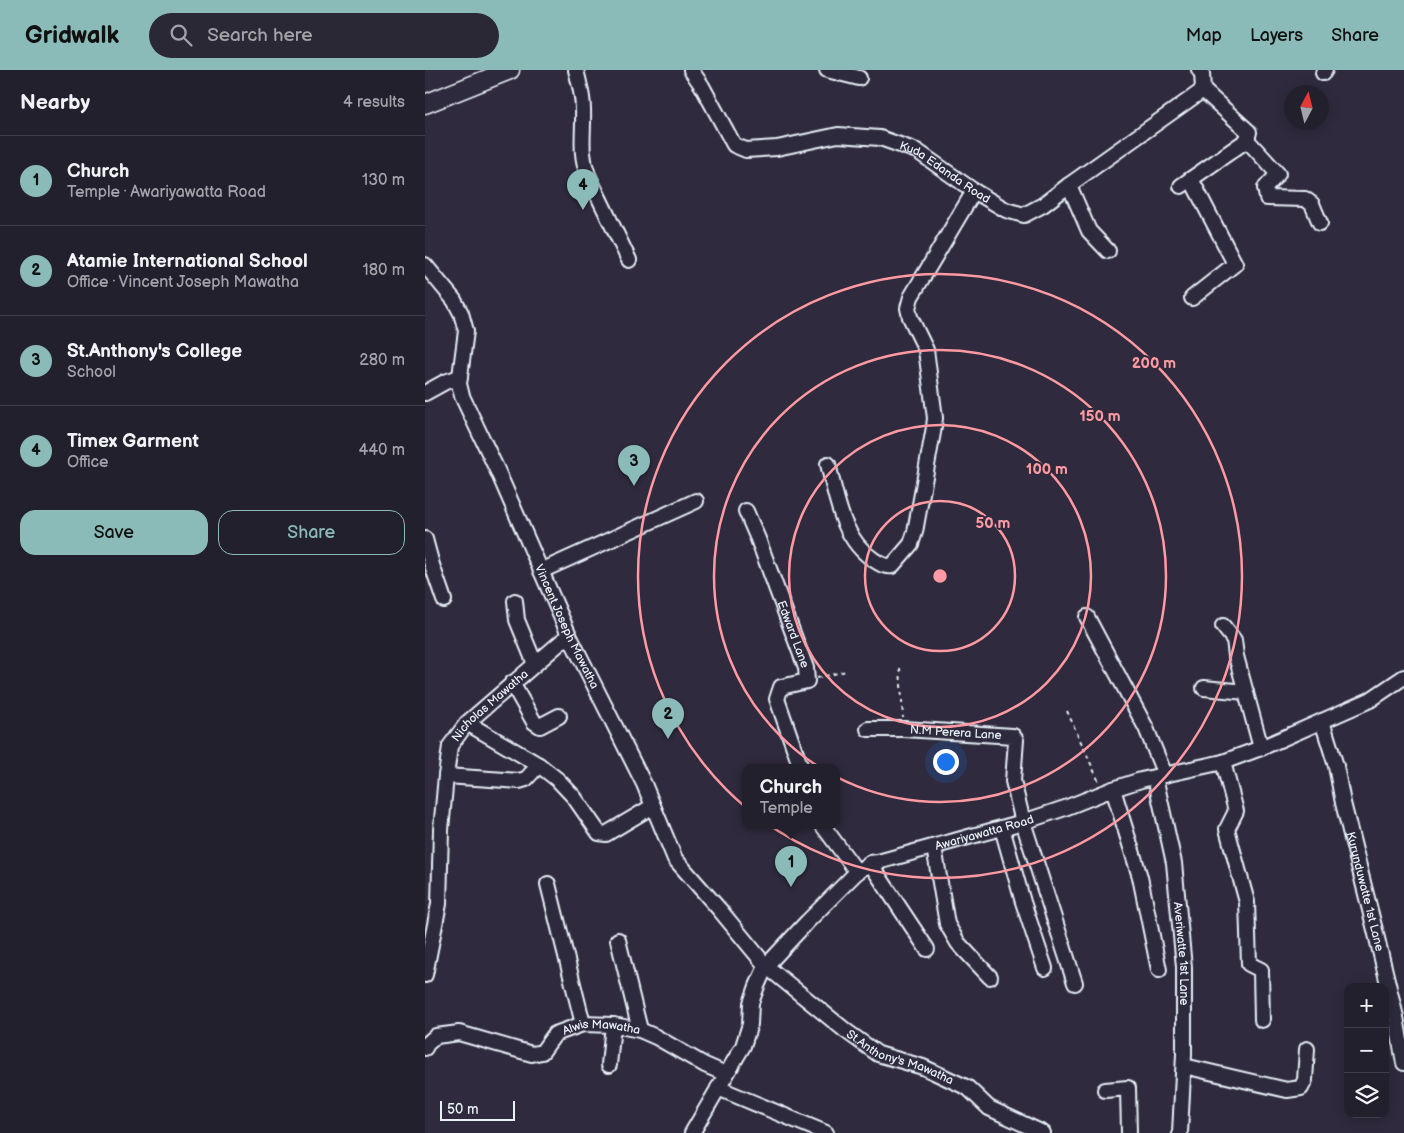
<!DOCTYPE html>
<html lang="en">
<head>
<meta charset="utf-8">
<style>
	:root { --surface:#23202e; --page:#2b2836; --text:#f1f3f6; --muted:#a3a3aa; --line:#403e4a; --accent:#8bbbb9 }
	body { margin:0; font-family:"Balsamiq Sans",sans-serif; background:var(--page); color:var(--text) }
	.controls { position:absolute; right:15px; bottom:15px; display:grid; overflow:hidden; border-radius:10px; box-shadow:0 2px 12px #0003 }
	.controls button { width:45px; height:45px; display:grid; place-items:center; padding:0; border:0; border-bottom:1px solid var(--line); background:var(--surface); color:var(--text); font:25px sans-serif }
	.compass { position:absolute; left:859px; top:15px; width:45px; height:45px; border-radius:50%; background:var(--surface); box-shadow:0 2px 12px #0003; rotate:7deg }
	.scale { position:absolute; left:15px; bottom:12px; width:75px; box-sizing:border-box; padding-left:5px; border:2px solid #e8f1f8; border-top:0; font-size:14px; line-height:18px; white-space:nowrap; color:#e8f1f8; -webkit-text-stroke:4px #2f2a3d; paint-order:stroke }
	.you { position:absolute; left:520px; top:691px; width:18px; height:18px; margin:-12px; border:4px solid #fff; border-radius:50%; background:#1a73e8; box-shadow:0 0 0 8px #1a73e833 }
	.badge { display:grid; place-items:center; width:32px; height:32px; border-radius:50%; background:var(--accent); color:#111; font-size:16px; font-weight:700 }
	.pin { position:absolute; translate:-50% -41px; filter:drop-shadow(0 1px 2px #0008) }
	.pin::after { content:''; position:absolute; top:26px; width:18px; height:15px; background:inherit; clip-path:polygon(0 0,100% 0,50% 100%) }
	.popup { position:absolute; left:317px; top:694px; width:98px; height:65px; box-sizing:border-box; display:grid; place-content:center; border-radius:10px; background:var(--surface); filter:drop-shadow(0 1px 4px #0005); font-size:16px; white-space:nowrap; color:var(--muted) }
	.popup b { font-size:19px; color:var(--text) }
	.popup::after { content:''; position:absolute; left:50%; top:100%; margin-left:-10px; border:10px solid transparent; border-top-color:var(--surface) }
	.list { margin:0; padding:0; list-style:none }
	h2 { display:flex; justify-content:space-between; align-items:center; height:65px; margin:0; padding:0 20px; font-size:21px }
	h2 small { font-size:16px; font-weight:400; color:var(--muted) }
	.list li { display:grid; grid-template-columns:32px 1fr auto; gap:15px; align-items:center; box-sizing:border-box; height:90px; padding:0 20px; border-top:1px solid var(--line) }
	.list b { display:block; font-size:19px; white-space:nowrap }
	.list p { margin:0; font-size:16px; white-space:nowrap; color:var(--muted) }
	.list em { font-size:16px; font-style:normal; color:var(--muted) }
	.actions { display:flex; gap:10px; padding:15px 20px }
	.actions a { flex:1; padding:11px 0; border:1px solid var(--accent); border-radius:15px; text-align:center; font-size:18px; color:var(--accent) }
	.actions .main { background:var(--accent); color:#111 }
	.icon { flex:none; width:28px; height:28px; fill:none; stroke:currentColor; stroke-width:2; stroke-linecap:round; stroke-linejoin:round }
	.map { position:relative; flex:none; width:979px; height:1063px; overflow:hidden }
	header { display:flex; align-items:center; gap:30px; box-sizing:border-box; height:70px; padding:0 25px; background:var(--accent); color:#111 }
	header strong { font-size:24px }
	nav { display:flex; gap:28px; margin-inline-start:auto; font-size:18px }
	.search { width:350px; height:45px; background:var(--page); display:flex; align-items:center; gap:12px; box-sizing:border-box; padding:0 18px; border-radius:28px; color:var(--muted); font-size:19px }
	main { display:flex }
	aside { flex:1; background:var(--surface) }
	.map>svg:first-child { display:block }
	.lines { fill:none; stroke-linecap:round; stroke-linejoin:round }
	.minor-casing { stroke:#e8f1f8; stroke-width:18 }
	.major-casing { stroke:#e8f1f8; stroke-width:21 }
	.path { stroke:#e8f1f8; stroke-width:2; stroke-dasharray:4 4; stroke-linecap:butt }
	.minor { stroke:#2f2a3d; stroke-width:14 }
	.major { stroke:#2f2a3d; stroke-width:18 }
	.ring { fill:none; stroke:#ff9aa2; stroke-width:2.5 }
	.labels { text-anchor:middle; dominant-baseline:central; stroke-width:4; stroke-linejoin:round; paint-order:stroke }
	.street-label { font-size:12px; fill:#e8f1f8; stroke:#2f2a3d }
	.centre { fill:#ff9aa2; stroke:#2f2a3d; stroke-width:2.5 }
	.ring-label { font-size:15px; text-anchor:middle; font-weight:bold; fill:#ff9aa2; stroke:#2f2a3d; stroke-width:4; stroke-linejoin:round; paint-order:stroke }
</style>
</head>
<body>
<header>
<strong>Gridwalk</strong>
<div class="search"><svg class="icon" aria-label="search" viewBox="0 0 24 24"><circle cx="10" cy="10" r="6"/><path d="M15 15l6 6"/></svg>Search here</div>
<nav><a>Map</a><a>Layers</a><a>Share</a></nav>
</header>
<main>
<aside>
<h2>Nearby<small>4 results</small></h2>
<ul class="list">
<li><span class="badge">1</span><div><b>Church</b><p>Temple · Awariyawatta Road</p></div><em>130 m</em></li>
<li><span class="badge">2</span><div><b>Atamie International School</b><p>Office · Vincent Joseph Mawatha</p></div><em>180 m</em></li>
<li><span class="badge">3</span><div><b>St.Anthony's College</b><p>School</p></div><em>280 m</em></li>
<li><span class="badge">4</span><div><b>Timex Garment</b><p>Office</p></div><em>440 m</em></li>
</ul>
<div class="actions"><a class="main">Save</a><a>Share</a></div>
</aside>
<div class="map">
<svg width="979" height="1063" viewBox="0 0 979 1063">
	<rect width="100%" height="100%" fill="#2f2a3d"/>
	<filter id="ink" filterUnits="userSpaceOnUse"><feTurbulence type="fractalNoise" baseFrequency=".02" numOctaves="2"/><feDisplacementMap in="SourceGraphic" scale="10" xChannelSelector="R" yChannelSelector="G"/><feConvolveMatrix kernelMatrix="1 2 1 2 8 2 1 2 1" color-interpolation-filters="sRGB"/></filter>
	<g filter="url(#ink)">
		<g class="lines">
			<g class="minor-casing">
				<g id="minor">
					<path d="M151 0C154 13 158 25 158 39 159 63 154 82 163 105L204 190"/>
					<path id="s1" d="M266 0 277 16 309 75 321 80 352 78 413 65 455 68 492 81 549 121 581 140 599 145 618 135 644 115 778 20"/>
					<path d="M402 0 434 8"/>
					<path d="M898 3 900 0"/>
					<path d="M822 70 853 104 840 118 842 128 880 129 887 134 895 153"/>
					<path d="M766 109 810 194 767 228"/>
					<path d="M644 115 664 161 683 181"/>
					<path d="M756 116 822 70 824 62 778 20 777 3 774 0"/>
					<path id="s2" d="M0 195 29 230 36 243 41 261 34 314 37 326 73 402 144 565 219 714 250 789 294 839 341 896 421 961 453 984 498 997 543 1018 564 1038 618 1063"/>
					<path d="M0 323 20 312 35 307"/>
					<path d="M403 394C412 429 417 469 449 490 455 494 460 497 467 496L486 474 490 462 509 357 510 348 501 280 485 247 483 238 486 227 549 121"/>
					<path id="s3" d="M321 441 333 469 381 598 382 611 356 617 352 629 376 698"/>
					<path d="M0 469 7 495 19 530"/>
					<path d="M116 501 271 431"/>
					<path d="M90 531 92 550 110 594"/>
					<path d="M662 547 721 658 740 705"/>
					<path d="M798 556 809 570 811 586 836 678"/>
					<path d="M87 613 109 652 115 656 134 646"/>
					<path d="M779 618 821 622"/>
					<path id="s4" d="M897 651 911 696 918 733 950 860 971 947 979 993"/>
					<path d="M42 653 114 695 133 710 149 727 174 763 181 764 228 736"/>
					<path id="s5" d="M443 659H479L588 666 591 670 588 711 598 752 650 913"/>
					<path d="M798 692 811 741 802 759 822 832 824 894 836 900 837 950"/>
					<path d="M21 706 94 711 101 709 114 695"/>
					<path id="s6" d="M730 707 749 793 759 897V984L755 1063"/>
					<path d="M688 719 715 807 734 900"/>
					<path d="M398 756 432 802"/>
					<path d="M577 758 598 832 620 898"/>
					<path d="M509 777 522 854 533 873 565 907"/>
					<path d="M445 793 502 879"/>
					<path d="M123 814 158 954"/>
					<path d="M193 870 215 960"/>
					<path id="s7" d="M0 905 14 834 16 760 21 706 25 676 42 653 144 565"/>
					<path id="s8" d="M0 978 2 974 11 966 34 963 107 984 117 982 130 964 158 954 188 955 215 960 231 967 280 995 301 1004"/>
					<path d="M184 995 188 955"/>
					<path d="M759 996 862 1020 876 1018 880 1010 882 979"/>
					<path d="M293 1018 401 1063"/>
					<path d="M680 1020 703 1018 704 1063"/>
					<path id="s9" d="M267 1063 318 976 325 954 326 933 332 916 341 896 382 852 432 802 445 793 453 792 598 752 640 738 688 719 716 710 798 692 836 678 945 630 979 607"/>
				</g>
			</g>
			<g class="major-casing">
				<path id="major" d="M0 34 85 0"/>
			</g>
			<path class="path" d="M475 598 478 648
				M392 608 421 601
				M642 641 674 712"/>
			<use href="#minor" class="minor"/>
			<use href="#major" class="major"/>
		</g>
	</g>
	<g class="ring">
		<circle cx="515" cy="506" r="75"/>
		<circle cx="515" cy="506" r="151"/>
		<circle cx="515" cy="506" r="226"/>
		<circle cx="515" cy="506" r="302"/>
	</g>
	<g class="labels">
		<g class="street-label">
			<text stroke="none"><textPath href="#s1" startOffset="309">Kuda Edanda Road</textPath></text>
			<text stroke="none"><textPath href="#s2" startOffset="398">Vincent Joseph Mawatha</textPath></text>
			<text stroke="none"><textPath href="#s3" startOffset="132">Edward Lane</textPath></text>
			<text stroke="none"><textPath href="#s7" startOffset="288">Nicholas Mawatha</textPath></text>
			<text stroke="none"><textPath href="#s5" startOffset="88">N.M Perera Lane</textPath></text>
			<text stroke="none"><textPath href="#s9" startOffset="450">Awariyawatta Road</textPath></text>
			<text stroke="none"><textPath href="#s4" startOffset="176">Kurunduwatte 1st Lane</textPath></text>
			<text stroke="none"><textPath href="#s6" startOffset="179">Averiwatte 1st Lane</textPath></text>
			<text stroke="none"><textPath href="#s8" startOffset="196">Alwis Mawatha</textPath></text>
			<text stroke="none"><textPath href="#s2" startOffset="959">St.Anthony's Mawatha</textPath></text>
		</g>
	</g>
	<circle cx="515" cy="506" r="8" class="centre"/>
	<g class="ring-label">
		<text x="729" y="298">200 m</text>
		<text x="675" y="351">150 m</text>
		<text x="622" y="404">100 m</text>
		<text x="568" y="458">50 m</text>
	</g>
</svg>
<div class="controls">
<button>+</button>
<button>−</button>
<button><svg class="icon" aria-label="layers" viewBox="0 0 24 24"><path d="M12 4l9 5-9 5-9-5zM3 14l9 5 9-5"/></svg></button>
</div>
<svg class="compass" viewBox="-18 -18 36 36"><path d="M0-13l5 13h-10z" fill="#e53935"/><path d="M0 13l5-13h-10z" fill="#a3a3aa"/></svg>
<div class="scale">50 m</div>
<div class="you"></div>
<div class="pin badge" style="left:366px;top:817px">1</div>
<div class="popup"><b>Church</b>Temple</div>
<div class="pin badge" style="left:243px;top:669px">2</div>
<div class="pin badge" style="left:209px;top:416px">3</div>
<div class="pin badge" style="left:158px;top:140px">4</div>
</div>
</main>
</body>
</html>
